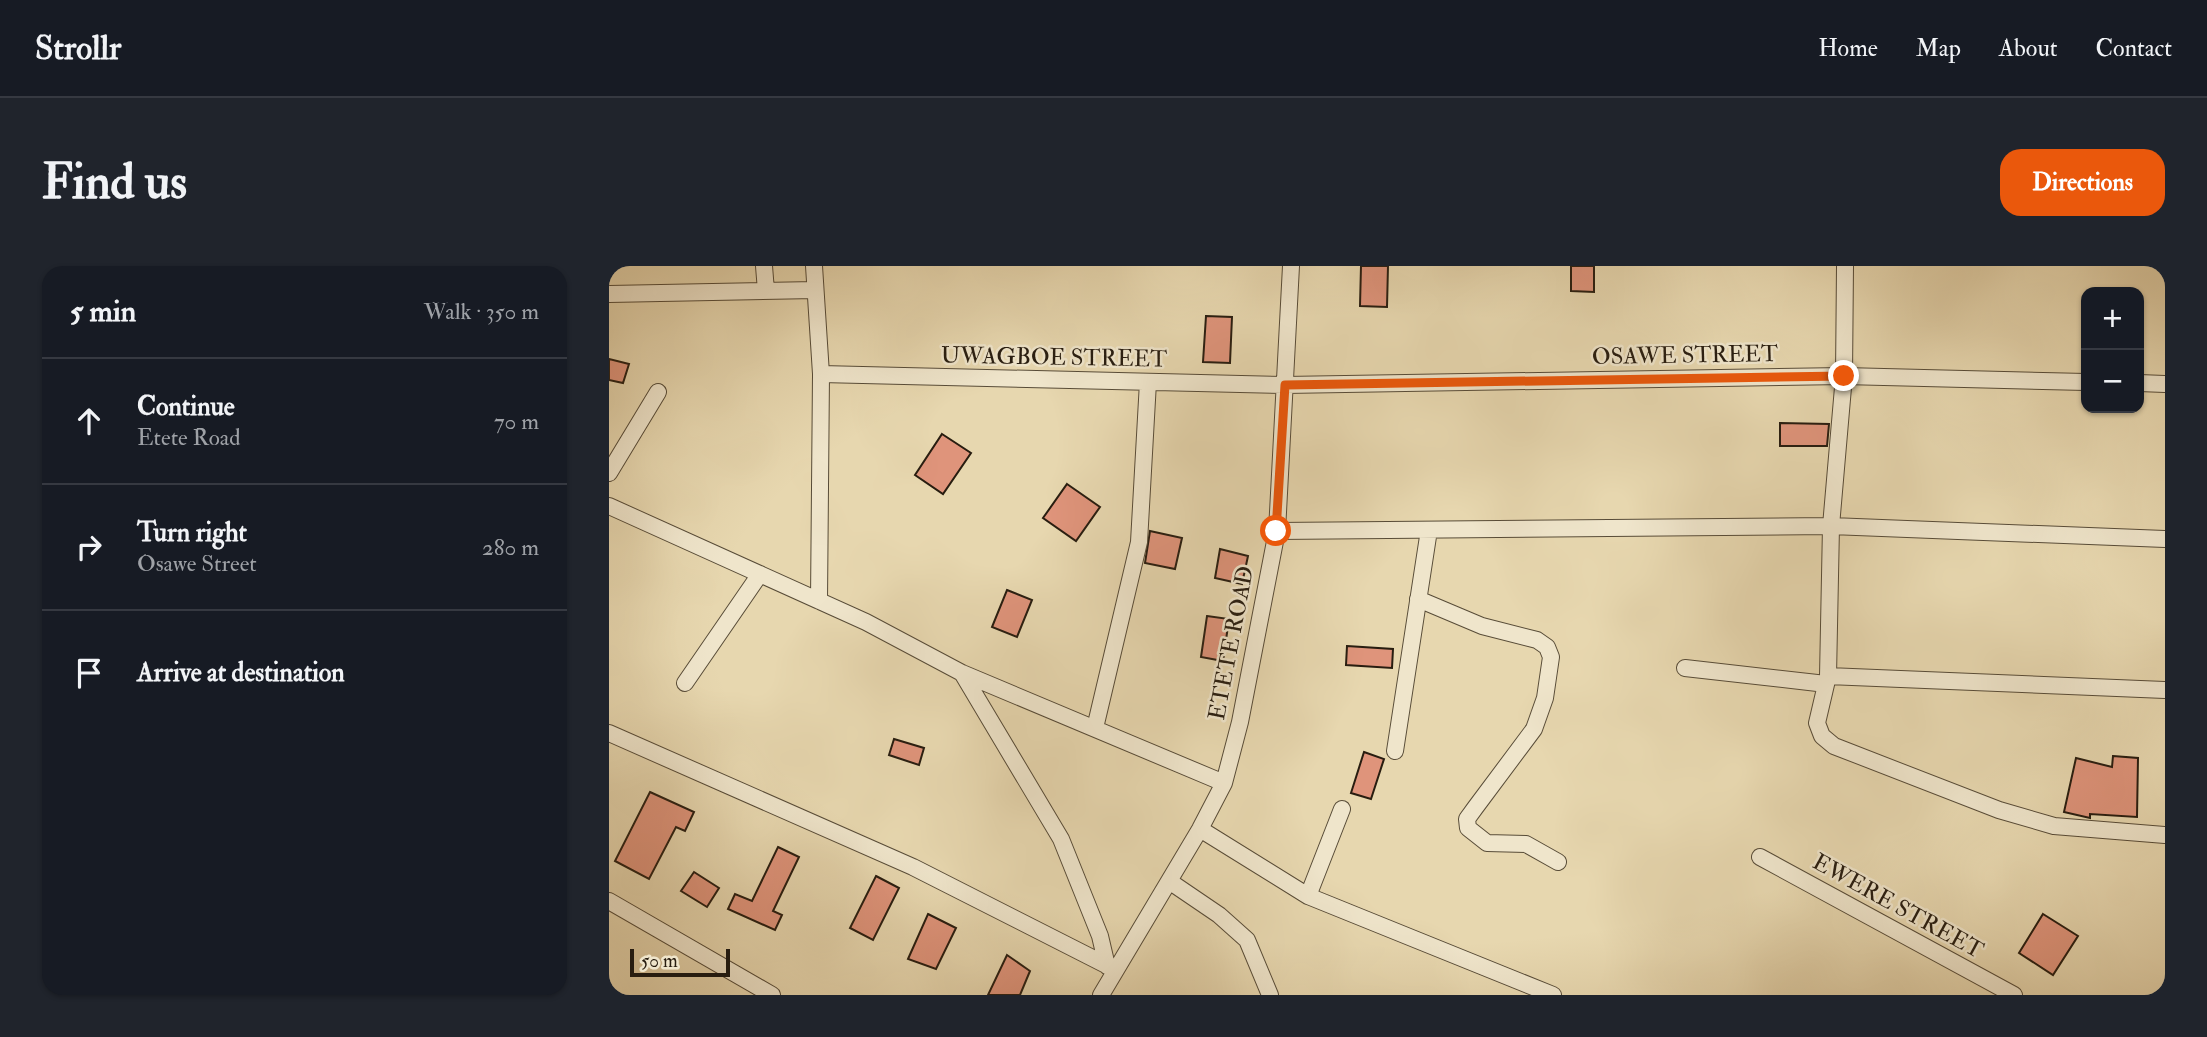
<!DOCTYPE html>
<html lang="en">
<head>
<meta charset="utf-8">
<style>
	:root { --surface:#171b24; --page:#20242c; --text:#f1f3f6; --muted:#9ea1a6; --line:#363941; --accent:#ea580c }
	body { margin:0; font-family:"IM FELL Double Pica",serif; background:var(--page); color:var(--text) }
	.controls { position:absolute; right:21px; top:21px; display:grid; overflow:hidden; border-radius:14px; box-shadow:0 2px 5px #0004 }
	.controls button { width:63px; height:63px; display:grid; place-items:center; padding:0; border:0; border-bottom:2px solid var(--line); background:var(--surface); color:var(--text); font:35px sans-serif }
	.scale { position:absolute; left:21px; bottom:18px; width:100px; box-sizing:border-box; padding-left:7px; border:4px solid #281d10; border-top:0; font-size:19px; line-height:24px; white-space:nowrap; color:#281d10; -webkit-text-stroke:5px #efe5cb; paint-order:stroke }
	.stop { position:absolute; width:21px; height:21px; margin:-16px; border:5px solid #ea580c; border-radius:50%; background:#fff }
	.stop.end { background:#ea580c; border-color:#fff; box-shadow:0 2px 7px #0008 }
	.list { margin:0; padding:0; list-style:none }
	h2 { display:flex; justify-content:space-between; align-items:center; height:91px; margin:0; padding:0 28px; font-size:30px }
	h2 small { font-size:23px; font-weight:400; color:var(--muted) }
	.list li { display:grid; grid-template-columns:46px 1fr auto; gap:21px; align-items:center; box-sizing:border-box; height:126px; padding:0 28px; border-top:2px solid var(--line) }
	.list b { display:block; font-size:26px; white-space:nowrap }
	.list p { margin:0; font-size:23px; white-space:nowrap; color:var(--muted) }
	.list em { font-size:23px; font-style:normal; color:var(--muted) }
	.icon { flex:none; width:38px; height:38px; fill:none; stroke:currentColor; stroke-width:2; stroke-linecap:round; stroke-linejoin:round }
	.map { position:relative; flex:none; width:1556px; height:729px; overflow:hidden; border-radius:21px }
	header { display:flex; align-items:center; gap:42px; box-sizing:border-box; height:98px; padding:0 35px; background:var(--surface); border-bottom:2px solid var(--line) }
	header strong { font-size:33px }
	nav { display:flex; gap:38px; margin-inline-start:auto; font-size:24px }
	.intro { display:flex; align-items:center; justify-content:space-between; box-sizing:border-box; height:168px; padding:0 42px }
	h1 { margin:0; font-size:49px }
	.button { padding:18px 32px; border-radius:21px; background:var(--accent); color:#fff; font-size:24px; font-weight:700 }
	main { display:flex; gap:42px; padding:0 42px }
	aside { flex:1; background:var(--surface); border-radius:21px; box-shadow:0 2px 5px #0004 }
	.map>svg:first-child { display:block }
	.building { fill:#df947b; stroke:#281d10; stroke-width:2 }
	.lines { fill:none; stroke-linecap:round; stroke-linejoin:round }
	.minor-casing { stroke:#584c38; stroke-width:18 }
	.minor { stroke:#efe5cb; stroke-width:16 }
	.route { stroke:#ea580c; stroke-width:9 }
	.labels { text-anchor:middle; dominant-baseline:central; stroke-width:5; stroke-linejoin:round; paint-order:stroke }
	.street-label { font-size:23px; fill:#281d10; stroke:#efe5cb }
</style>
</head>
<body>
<header>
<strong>Strollr</strong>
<nav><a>Home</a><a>Map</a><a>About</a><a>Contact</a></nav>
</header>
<div class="intro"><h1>Find us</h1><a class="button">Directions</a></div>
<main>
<aside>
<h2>5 min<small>Walk · 350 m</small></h2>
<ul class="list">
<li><svg class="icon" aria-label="ahead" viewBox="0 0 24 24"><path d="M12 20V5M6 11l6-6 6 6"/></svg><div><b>Continue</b><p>Etete Road</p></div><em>70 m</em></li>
<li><svg class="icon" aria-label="right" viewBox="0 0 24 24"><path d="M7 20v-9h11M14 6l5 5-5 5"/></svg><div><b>Turn right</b><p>Osawe Street</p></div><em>280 m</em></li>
<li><svg class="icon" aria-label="arrive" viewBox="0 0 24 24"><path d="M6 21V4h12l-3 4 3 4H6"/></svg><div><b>Arrive at destination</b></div></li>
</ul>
</aside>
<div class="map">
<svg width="1556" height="729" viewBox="0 0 1556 729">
	<rect width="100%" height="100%" fill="#e7d7af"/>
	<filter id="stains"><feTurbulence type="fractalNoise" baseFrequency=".00286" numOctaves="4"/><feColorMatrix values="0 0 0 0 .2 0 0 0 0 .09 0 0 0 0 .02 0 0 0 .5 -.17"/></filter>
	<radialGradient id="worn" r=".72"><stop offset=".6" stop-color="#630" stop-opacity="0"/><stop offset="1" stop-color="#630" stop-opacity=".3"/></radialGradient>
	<path class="building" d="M752 0H779L778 41 751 40Z
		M962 0H985V26L962 25Z
		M597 50 623 51 621 97 594 96Z
		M0 93 20 98 14 117 0 114Z
		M1171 157 1220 158 1218 180H1171Z
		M333 168 362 187 334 228 306 209Z
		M458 218 491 241 467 275 434 252Z
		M541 265 573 272 566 303 536 297Z
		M611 283 639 290 633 318 606 312Z
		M398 324 423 334 408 371 383 361Z
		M598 350 620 353 614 395 592 391Z
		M738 380 784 383 783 402 737 399Z
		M285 473 315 482 310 499 280 489Z
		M755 486 775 493 762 533 742 527Z
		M1504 490 1529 492 1528 551 1481 548V552L1455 546 1467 492 1503 501Z
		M41 526 85 546 76 565 67 561 40 613 6 595Z
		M169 581 190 591 164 645 173 649 166 664 119 643 126 628 143 635Z
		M85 606 110 622 98 641 72 625Z
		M267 610 290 622 264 674 241 662Z
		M319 648 347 662 327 703 299 693Z
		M1434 648 1469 670 1444 709 1410 687Z
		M398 689 421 705 411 729H379Z"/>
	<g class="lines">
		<g class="minor-casing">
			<path id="minor" d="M155 0 157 25
				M205 0 212 108 210 335
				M1236 0 1235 110 1222 260 1219 410 1208 457 1213 470 1225 480 1390 544 1445 560 1556 569
				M0 28 206 24
				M212 108 676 119 1235 110 1477 116
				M1530 117 1556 118
				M0 207 49 126
				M0 240 257 356 353 407 615 517
				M668 265 1222 260 1556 273
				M809 333 873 360 928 374 938 381 942 391 936 432 925 463 866 542 858 553 859 562 878 577 917 578 949 596
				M1076 402 1217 418
				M353 407 452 573 491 670 498 700
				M1219 410 1556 424
				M76 417 151 308
				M486 462 530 276 539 116
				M0 467 304 601 507 704
				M786 485 820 264
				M591 563 699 630 944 729
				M1151 591 1405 729
				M560 615 610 649 638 674 661 729
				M699 630 733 543
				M0 635 163 729
				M492 729 591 563 615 517 631 456 668 265 682 0"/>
		</g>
		<use href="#minor" class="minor"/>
	</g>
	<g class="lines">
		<path class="route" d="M667 265 676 119 1235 110"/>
	</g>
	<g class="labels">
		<g class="street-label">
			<text transform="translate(1076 89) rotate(-1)">OSAWE STREET</text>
			<text transform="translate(445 91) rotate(1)">UWAGBOE STREET</text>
			<text transform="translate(622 377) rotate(-79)">ETETE ROAD</text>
			<text transform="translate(1289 640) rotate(29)">EWERE STREET</text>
		</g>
	</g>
	<rect width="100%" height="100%" filter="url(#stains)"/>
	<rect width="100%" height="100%" fill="url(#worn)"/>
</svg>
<div class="controls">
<button>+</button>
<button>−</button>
</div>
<div class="scale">50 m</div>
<div class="stop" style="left:667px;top:265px"></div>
<div class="stop end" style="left:1235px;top:110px"></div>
</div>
</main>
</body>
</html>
